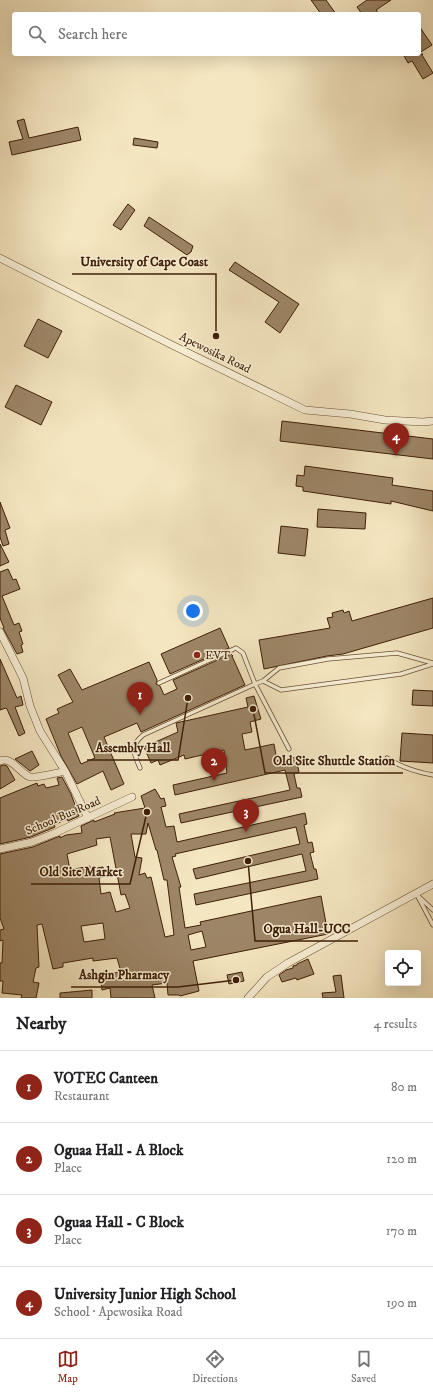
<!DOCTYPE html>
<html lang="en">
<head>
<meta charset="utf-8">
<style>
	:root { --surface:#fff; --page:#f2f2f2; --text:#202124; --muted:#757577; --line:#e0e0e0; --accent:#8f2418 }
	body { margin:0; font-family:"IM FELL DW Pica",serif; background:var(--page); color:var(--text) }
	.controls { position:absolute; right:12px; bottom:12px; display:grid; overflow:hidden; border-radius:4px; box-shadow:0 4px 16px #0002 }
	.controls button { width:36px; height:36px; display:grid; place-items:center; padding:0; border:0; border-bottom:1px solid var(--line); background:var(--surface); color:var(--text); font:20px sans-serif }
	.you { position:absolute; left:193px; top:611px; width:14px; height:14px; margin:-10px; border:3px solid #fff; border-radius:50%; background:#1a73e8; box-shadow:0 0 0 6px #1a73e833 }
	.badge { display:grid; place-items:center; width:26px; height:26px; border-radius:50%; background:var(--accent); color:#fff; font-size:13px; font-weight:700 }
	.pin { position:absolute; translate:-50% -33px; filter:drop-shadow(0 1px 2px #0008) }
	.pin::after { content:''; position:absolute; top:21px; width:14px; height:12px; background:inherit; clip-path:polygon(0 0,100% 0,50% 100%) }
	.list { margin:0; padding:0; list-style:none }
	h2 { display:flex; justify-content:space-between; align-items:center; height:52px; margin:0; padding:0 16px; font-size:17px }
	h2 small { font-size:13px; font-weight:400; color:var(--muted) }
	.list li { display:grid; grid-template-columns:26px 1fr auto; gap:12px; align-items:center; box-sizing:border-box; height:72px; padding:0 16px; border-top:1px solid var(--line) }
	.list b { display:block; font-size:15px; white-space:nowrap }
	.list p { margin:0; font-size:13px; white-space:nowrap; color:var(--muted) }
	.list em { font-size:13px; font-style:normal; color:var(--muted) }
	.icon { flex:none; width:22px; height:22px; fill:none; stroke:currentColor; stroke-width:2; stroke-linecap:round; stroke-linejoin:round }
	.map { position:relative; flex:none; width:433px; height:998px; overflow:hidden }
	.search { position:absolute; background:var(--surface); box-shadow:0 4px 16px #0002; left:12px; right:12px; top:12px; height:44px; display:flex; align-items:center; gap:10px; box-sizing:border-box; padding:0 14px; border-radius:4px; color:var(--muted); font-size:15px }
	.sheet { height:340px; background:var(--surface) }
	nav { display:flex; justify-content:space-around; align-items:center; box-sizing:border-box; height:56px; border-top:1px solid var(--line); background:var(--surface); font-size:11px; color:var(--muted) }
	nav a { display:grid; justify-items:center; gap:2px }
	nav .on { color:var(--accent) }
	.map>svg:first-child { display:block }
	.building { fill:#9d8667; stroke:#3e1f07; fill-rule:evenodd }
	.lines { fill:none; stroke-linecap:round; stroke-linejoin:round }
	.lane-casing { stroke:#6c5135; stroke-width:5 }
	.street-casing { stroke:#6c5135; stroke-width:8 }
	.lane { stroke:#f8efd6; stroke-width:3.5 }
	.street { stroke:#f8efd6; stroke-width:7 }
	.poi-dot { fill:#8f2418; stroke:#f8efd6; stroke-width:1.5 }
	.labels { text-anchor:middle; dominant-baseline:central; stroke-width:3; stroke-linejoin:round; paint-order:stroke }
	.street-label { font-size:12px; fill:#3e1f07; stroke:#f8efd6 }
	.poi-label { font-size:12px; fill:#3e1f07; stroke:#f8efd6; text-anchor:start }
	.leader { fill:none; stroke:#3e1f07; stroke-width:1.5 }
	.callout-dot { fill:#3e1f07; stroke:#f8efd6; stroke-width:1.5 }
	.callout-label { font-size:13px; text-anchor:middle; font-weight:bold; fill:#3e1f07; stroke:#f8efd6; stroke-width:3; stroke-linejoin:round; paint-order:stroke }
</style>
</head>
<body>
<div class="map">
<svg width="433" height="998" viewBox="0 0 433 998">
	<rect width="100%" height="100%" fill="#f4e6c0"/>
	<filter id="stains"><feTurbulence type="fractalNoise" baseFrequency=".005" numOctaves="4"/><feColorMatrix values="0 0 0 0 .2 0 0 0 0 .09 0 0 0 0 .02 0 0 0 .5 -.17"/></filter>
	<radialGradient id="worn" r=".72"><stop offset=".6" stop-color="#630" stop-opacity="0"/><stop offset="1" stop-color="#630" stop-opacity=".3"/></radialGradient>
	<path class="building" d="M311 0H326L336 14H321Z
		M367 0H391L376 10 379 14H362L357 7Z
		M419 26 432 45 419 53Z
		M403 54H423L422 55 433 73 423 79 412 61 408 63Z
		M24 119 29 138 78 127 81 140 12 155 9 142 23 139 17 121Z
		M134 138 158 142 157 148 133 145Z
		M128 204 135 210 121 230 113 225Z
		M149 217 193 246 191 252 187 255 144 226Z
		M235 262 299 304 280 333 265 322 279 302 229 270Z
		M38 319 62 331 48 358 24 346Z
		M16 385 52 402 41 425 5 407Z
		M282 421 433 439V459L280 441Z
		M305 466 393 478 392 485 433 491V511L391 501V504L303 491V487L296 486 297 475 304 476Z
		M0 502 10 528 5 530 9 544 3 546 0 537Z
		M318 509 366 513 365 529 317 527Z
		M281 526 308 529 305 556 278 553Z
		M0 544 9 562 0 566Z
		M8 569 13 580 16 579 20 589 2 596 14 625 19 623 22 631 19 632 23 644 21 645 23 652 17 654 3 628H4L0 618V572Z
		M433 598V628L343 654 327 656 264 669 259 640 330 628 327 618 333 617 332 613 343 610 344 613 349 611 352 621Z
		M220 628 229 648 170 674 161 654Z
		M231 654 233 656H232L245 685 141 732 137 723 104 737 124 784 111 790 103 771 77 784 61 756 46 719 59 713 57 709 73 702 58 675 70 669 82 690 149 662 157 680 156 684 160 686 164 695 177 689 173 680ZM82 727 95 758 81 764 68 733Z
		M0 659 17 698 21 696 23 705 15 707 25 733 19 736 7 709 6 708 0 710Z
		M413 690 433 691V706L412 705Z
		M254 696 261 719 250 722 252 732 242 734 245 750 274 744 277 761 296 757 299 772 294 774 297 788H300L302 797 181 823 179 814 290 790 285 770 175 795 173 785 227 773 224 750 185 759 184 755 160 765 158 760 151 763 144 747 178 732 176 723 248 707 246 698Z
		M402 733 433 735V763L400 761Z
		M32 751 39 765 30 771 15 759Z
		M4 765 7 766 15 780 0 789V766Z
		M62 777 71 794 79 816 68 821 67 819 54 825 55 827 31 837 0 844V798L37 783 38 786 44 784 46 788 59 785 57 778Z
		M155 789 161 799 164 798 166 806 161 807 166 827 174 826 177 842 305 813 307 824 304 825 308 843 312 842 314 852 310 853 314 869H316L318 879 196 905 194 894 306 871 302 854 196 879 193 869 300 844 296 827 175 854 176 856 172 857 181 887H179L185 928 201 925 200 922 321 896 328 934 193 961 199 991 180 996 179 995H168L167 983 152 985 155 998H111L110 988 102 990 100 975 121 972 117 958 93 961V958L63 963V967L53 969 42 924 37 925 39 967 36 968 33 982 39 983 36 998H21L22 995 2 993 3 981H0V963H2L3 940 0 941V930L4 929 0 918V854L33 847 60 836V838L66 835 82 833 81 826 94 820V822L115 814 114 813 145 808 141 796ZM148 823 156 850H157L164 880H167L174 935 165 937 151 877 147 878 145 873 139 875 142 858 135 857 131 834H146ZM110 837 121 895 125 894 130 908 116 912 110 892 101 894 99 878 106 876 103 867 90 869V866L70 870 67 854 97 845 96 839ZM103 923 105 939 84 942 81 926ZM202 931 206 947 191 950 188 935Z
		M308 959 314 974 297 980 296 978 282 982 279 975 286 970 293 968V966L297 965V964Z
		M242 972 244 981 229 984 227 975Z
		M341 975 344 998H323L322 993 336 992 333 976Z
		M92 990V998H60V993Z"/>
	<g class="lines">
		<g class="lane-casing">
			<path id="lane" d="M263 681 281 690 401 674 433 664
				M159 683 236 648 243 653 255 684 263 681 279 668 328 659 397 653 433 663
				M387 758C402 768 416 772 433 775
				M140 768C134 753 129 747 143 735L255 684 289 749
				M416 893 433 925
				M418 896 433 910"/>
		</g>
		<g class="street-casing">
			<path id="street" d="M0 258 170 344 305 410 350 414 385 420 423 422 433 421
				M0 632 23 678 30 706 40 731 65 771 88 818
				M0 761C12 756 19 773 30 777 35 778 58 773 65 771
				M0 849 32 842 55 833 132 797
				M248 998 267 977 288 963 433 884"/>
		</g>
		<use href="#lane" class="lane"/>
		<use href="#street" class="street"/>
	</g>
	<circle class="poi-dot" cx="197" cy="655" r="4"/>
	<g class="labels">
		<g class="street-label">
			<text transform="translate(215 353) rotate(26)">Apewosika Road</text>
			<text transform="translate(63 816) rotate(-23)">School Bus Road</text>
		</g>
		<g class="poi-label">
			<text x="205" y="655">EVT</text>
		</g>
	</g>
	<path class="leader" d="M216 336L216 274H72M188 698L178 760H87M253 709L265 773H403M147 812L130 884H31M248 861L255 941H358M236 980L178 987H71"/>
	<g class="callout-dot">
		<circle cx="216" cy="336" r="4"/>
		<circle cx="188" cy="698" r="4"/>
		<circle cx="253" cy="709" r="4"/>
		<circle cx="147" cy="812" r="4"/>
		<circle cx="248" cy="861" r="4"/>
		<circle cx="236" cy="980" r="4"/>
	</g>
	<g class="callout-label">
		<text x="144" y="266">University of Cape Coast</text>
		<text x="133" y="752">Assembly Hall</text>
		<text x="334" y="765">Old Site Shuttle Station</text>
		<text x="81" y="876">Old Site Market</text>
		<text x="307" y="933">Ogua Hall-UCC</text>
		<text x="124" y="979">Ashgin Pharmacy</text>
	</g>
	<rect width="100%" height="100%" filter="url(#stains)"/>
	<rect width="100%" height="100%" fill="url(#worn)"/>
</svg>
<div class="controls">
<button><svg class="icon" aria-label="locate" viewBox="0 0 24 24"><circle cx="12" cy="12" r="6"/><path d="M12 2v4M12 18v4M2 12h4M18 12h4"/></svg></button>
</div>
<div class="you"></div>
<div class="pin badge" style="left:140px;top:715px">1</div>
<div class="pin badge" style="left:214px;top:781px">2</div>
<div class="pin badge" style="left:246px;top:832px">3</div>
<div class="pin badge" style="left:396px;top:456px">4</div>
<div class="search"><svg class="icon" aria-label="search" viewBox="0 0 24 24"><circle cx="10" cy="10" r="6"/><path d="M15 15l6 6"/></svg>Search here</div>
</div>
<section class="sheet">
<h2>Nearby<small>4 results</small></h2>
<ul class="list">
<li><span class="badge">1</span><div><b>VOTEC Canteen</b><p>Restaurant</p></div><em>80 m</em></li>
<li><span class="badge">2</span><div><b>Oguaa Hall - A Block</b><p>Place</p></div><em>120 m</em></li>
<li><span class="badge">3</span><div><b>Oguaa Hall - C Block</b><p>Place</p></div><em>170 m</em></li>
<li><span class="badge">4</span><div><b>University Junior High School</b><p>School · Apewosika Road</p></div><em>190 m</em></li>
</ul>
</section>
<nav>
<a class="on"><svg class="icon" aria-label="map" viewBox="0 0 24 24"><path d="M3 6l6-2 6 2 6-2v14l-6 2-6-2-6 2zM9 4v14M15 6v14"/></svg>Map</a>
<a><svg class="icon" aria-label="directions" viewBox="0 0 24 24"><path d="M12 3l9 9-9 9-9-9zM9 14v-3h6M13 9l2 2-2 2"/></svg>Directions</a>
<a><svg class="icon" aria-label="saved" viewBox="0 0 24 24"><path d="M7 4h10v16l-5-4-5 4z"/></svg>Saved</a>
</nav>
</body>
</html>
